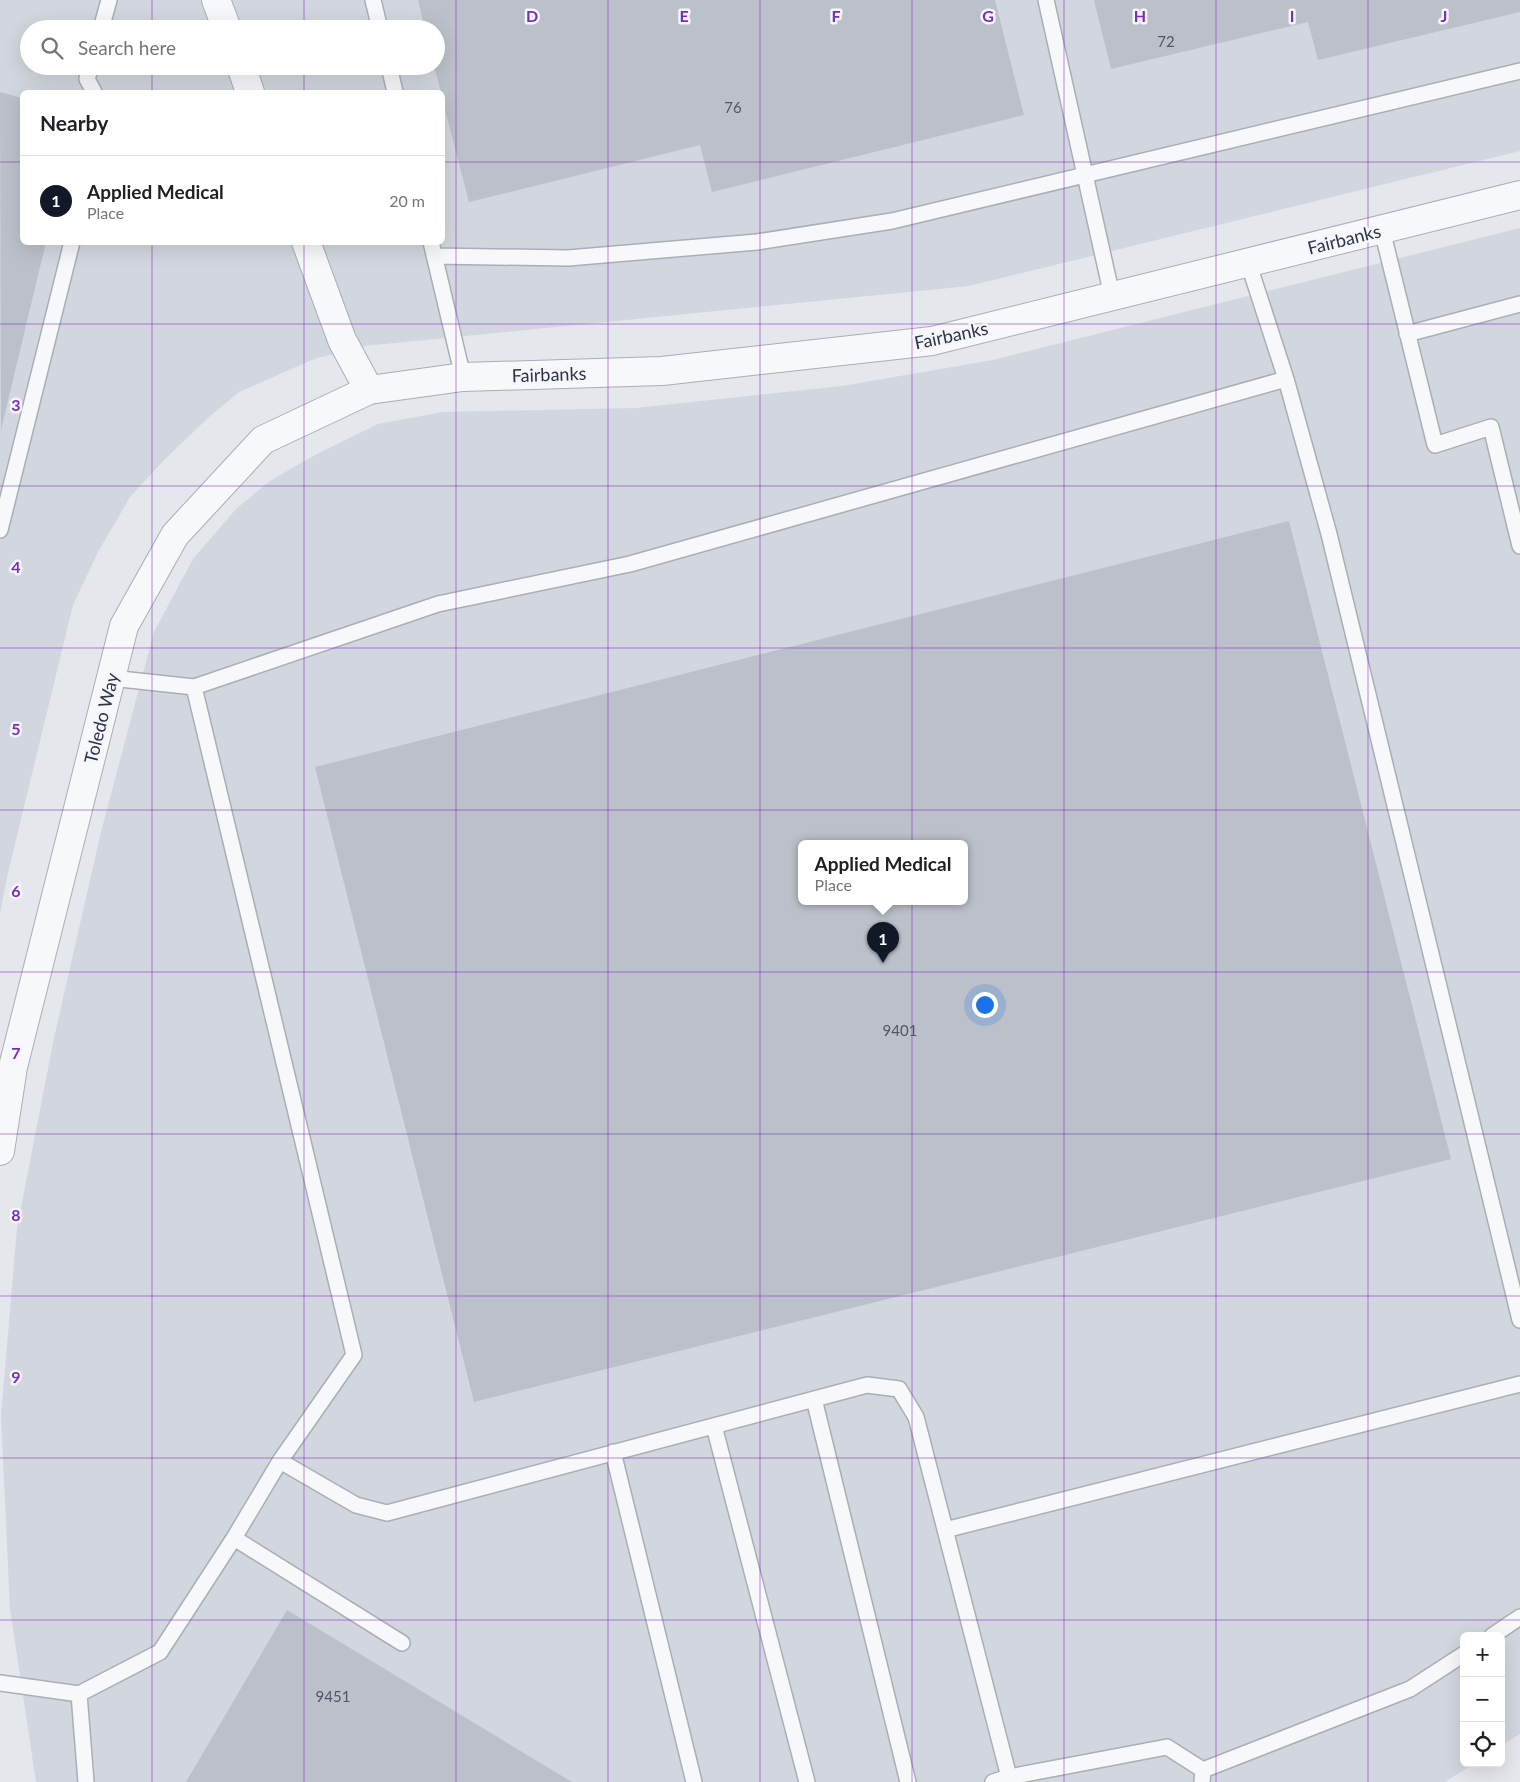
<!DOCTYPE html>
<html lang="en">
<head>
<meta charset="utf-8">
<style>
	:root { --surface:#fff; --page:#f6f6f6; --text:#202124; --muted:#757577; --line:#e0e0e0; --accent:#111827 }
	body { margin:0; font-family:Lato,sans-serif; background:var(--page); color:var(--text) }
	.controls { position:absolute; right:15px; bottom:15px; display:grid; overflow:hidden; border-radius:8px; box-shadow:0 5px 20px #0002 }
	.controls button { width:45px; height:45px; display:grid; place-items:center; padding:0; border:0; border-bottom:1px solid var(--line); background:var(--surface); color:var(--text); font:25px sans-serif }
	.you { position:absolute; left:984px; top:1004px; width:18px; height:18px; margin:-12px; border:4px solid #fff; border-radius:50%; background:#1a73e8; box-shadow:0 0 0 8px #1a73e833 }
	.badge { display:grid; place-items:center; width:32px; height:32px; border-radius:50%; background:var(--accent); color:#fff; font-size:16px; font-weight:700 }
	.pin { position:absolute; translate:-50% -41px; filter:drop-shadow(0 1px 2px #0008) }
	.pin::after { content:''; position:absolute; top:26px; width:18px; height:15px; background:inherit; clip-path:polygon(0 0,100% 0,50% 100%) }
	.popup { position:absolute; left:798px; top:840px; width:170px; height:65px; box-sizing:border-box; display:grid; place-content:center; border-radius:8px; background:var(--surface); filter:drop-shadow(0 1px 4px #0005); font-size:16px; white-space:nowrap; color:var(--muted) }
	.popup b { font-size:19px; color:var(--text) }
	.popup::after { content:''; position:absolute; left:50%; top:100%; margin-left:-10px; border:10px solid transparent; border-top-color:var(--surface) }
	.list { margin:0; padding:0; list-style:none }
	h2 { display:flex; justify-content:space-between; align-items:center; height:65px; margin:0; padding:0 20px; font-size:21px }
	h2 small { font-size:16px; font-weight:400; color:var(--muted) }
	.list li { display:grid; grid-template-columns:32px 1fr auto; gap:15px; align-items:center; box-sizing:border-box; height:90px; padding:0 20px; border-top:1px solid var(--line) }
	.list b { display:block; font-size:19px; white-space:nowrap }
	.list p { margin:0; font-size:16px; white-space:nowrap; color:var(--muted) }
	.list em { font-size:16px; font-style:normal; color:var(--muted) }
	.icon { flex:none; width:28px; height:28px; fill:none; stroke:currentColor; stroke-width:2; stroke-linecap:round; stroke-linejoin:round }
	.map { position:relative; flex:none; width:1520px; height:1782px; overflow:hidden }
	.search { position:absolute; background:var(--surface); box-shadow:0 5px 20px #0002; left:20px; top:20px; width:425px; height:55px; display:flex; align-items:center; gap:12px; box-sizing:border-box; padding:0 18px; border-radius:28px; color:var(--muted); font-size:19px }
	.panel { position:absolute; background:var(--surface); box-shadow:0 5px 20px #0002; left:20px; top:90px; width:425px; height:155px; border-radius:8px }
	.map>svg:first-child { display:block }
	.built { fill:#d2d6de; fill-rule:evenodd }
	.building { fill:#bbc0ca; fill-rule:evenodd }
	.lines { fill:none; stroke-linecap:round; stroke-linejoin:round }
	.service-casing { stroke:#a9aeb7; stroke-width:18 }
	.minor-casing { stroke:#a9aeb7; stroke-width:30 }
	.tertiary-casing { stroke:#a9aeb7; stroke-width:30 }
	.service { stroke:#f7f8fa; stroke-width:15 }
	.minor { stroke:#f7f8fa; stroke-width:28 }
	.tertiary { stroke:#f7f8fa; stroke-width:28 }
	.grid { fill:none; stroke:#7b2cbf; stroke-width:1; stroke-opacity:0.55 }
	.labels { text-anchor:middle; dominant-baseline:central; stroke-width:5; stroke-linejoin:round; paint-order:stroke }
	.number-label { font-size:15px; fill:#4f5766 }
	.street-label { font-size:18px; fill:#2b3445; stroke:#f4f6f9 }
	.grid-label { font-size:16px; text-anchor:middle; font-weight:bold; fill:#7b2cbf; stroke:#f4f6f9; stroke-width:5; stroke-linejoin:round; paint-order:stroke }
</style>
</head>
<body>
<div class="map">
<svg width="1520" height="1782" viewBox="0 0 1520 1782">
	<rect width="100%" height="100%" fill="#e4e7ec"/>
	<path class="built" d="M0 0H1520V151L969 286 364 346 314 359 239 392 209 417 165 459 130 497 98 552 73 605 7 877 0 914ZM29 29H436V66H29ZM22 92H442V242H22Z
		M1520 228V1734L1501 1746V1636H1464V1763H1475L1445 1782H36L10 1609 1 1416 17 1228 54 1038 101 832 154 632 193 559 237 508 270 481 315 455 378 424 443 412 636 408 842 386 993 360ZM802 844H964V902H802Z"/>
	<path class="building" d="M418 0H995L1024 115 712 192 700 145 469 202 442 98V92H441L434 66H436V29H425Z
		M1094 0H1520V12L1318 60 1308 22 1111 69Z
		M0 92 22 98V242H46L1 430Z
		M1289 521 1451 1159 474 1402 315 767ZM802 844H964V902H802Z
		M287 1610 572 1782H186Z"/>
	<g class="lines">
		<g class="service-casing">
			<path id="service" d="M373 0 380 29
				M1046 0 1112 296
				M101 29 109 0
				M91 66 87 79 94 92
				M389 66 395 92
				M1382 230 1435 445 1491 427 1520 546
				M431 242 463 377
				M434 256 568 258 757 242 892 221 1520 71
				M1407 334 1520 304
				M1286 379 1329 534 1520 1320
				M0 530 72 242
				M194 687 438 604 630 564 1286 379 1248 262
				M814 1399 908 1782
				M714 1426 807 1782
				M613 1452 694 1782
				M280 1461 356 1505 387 1513 867 1385 899 1389 916 1417 1009 1777
				M945 1530 1520 1384
				M234 1538 402 1643
				M1492 1636 1520 1617
				M0 1683 79 1694 86 1782
				M79 1694 160 1652 234 1538 280 1461 354 1355 194 687 111 678
				M1203 1770 1410 1689 1464 1654
				M993 1782 1009 1777 1167 1747 1203 1770 1202 1782"/>
		</g>
		<g class="minor-casing">
			<path id="minor" d="M216 0 227 29
				M241 66 250 92
				M306 242 342 340 369 390"/>
		</g>
		<g class="tertiary-casing">
			<path id="tertiary" d="M0 1151 13 1067 124 626 175 535 263 440 369 390 463 377 662 371 932 341 1520 195"/>
		</g>
		<use href="#service" class="service"/>
		<use href="#minor" class="minor"/>
		<use href="#tertiary" class="tertiary"/>
	</g>
	<path class="grid" d="M152 0V29M304 0V29M456 0V1782M608 0V1782M760 0V1782M912 0V1782M1064 0V1782M1216 0V1782M1368 0V1782M152 66V92M304 66V92M0 162H22M442 162H1520M152 242V1782M304 242V1782M0 324H1520M0 486H1520M0 648H1520M0 810H1520M0 972H1520M0 1134H1520M0 1296H1520M0 1458H1520M0 1620H1520"/>
	<g class="labels">
		<g class="number-label">
			<text x="1166" y="41">72</text>
			<text x="733" y="107">76</text>
			<text x="900" y="1030">9401</text>
			<text x="333" y="1696">9451</text>
		</g>
		<g class="street-label">
			<text transform="translate(1344 239) rotate(-14)">Fairbanks</text>
			<text transform="translate(951 335) rotate(-12)">Fairbanks</text>
			<text transform="translate(549 374) rotate(-2)">Fairbanks</text>
			<text transform="translate(101 718) rotate(-76)">Toledo Way</text>
		</g>
	</g>
	<g class="grid-label">
		<text x="532" y="22">D</text>
		<text x="684" y="22">E</text>
		<text x="836" y="22">F</text>
		<text x="988" y="22">G</text>
		<text x="1140" y="22">H</text>
		<text x="1292" y="22">I</text>
		<text x="1444" y="22">J</text>
		<text x="16" y="411">3</text>
		<text x="16" y="573">4</text>
		<text x="16" y="735">5</text>
		<text x="16" y="897">6</text>
		<text x="16" y="1059">7</text>
		<text x="16" y="1221">8</text>
		<text x="16" y="1383">9</text>
	</g>
</svg>
<div class="controls">
<button>+</button>
<button>−</button>
<button><svg class="icon" aria-label="locate" viewBox="0 0 24 24"><circle cx="12" cy="12" r="6"/><path d="M12 2v4M12 18v4M2 12h4M18 12h4"/></svg></button>
</div>
<div class="you"></div>
<div class="pin badge" style="left:883px;top:963px">1</div>
<div class="popup"><b>Applied Medical</b>Place</div>
<div class="search"><svg class="icon" aria-label="search" viewBox="0 0 24 24"><circle cx="10" cy="10" r="6"/><path d="M15 15l6 6"/></svg>Search here</div>
<section class="panel">
<h2>Nearby<small></small></h2>
<ul class="list">
<li><span class="badge">1</span><div><b>Applied Medical</b><p>Place</p></div><em>20 m</em></li>
</ul>
</section>
</div>
</body>
</html>
